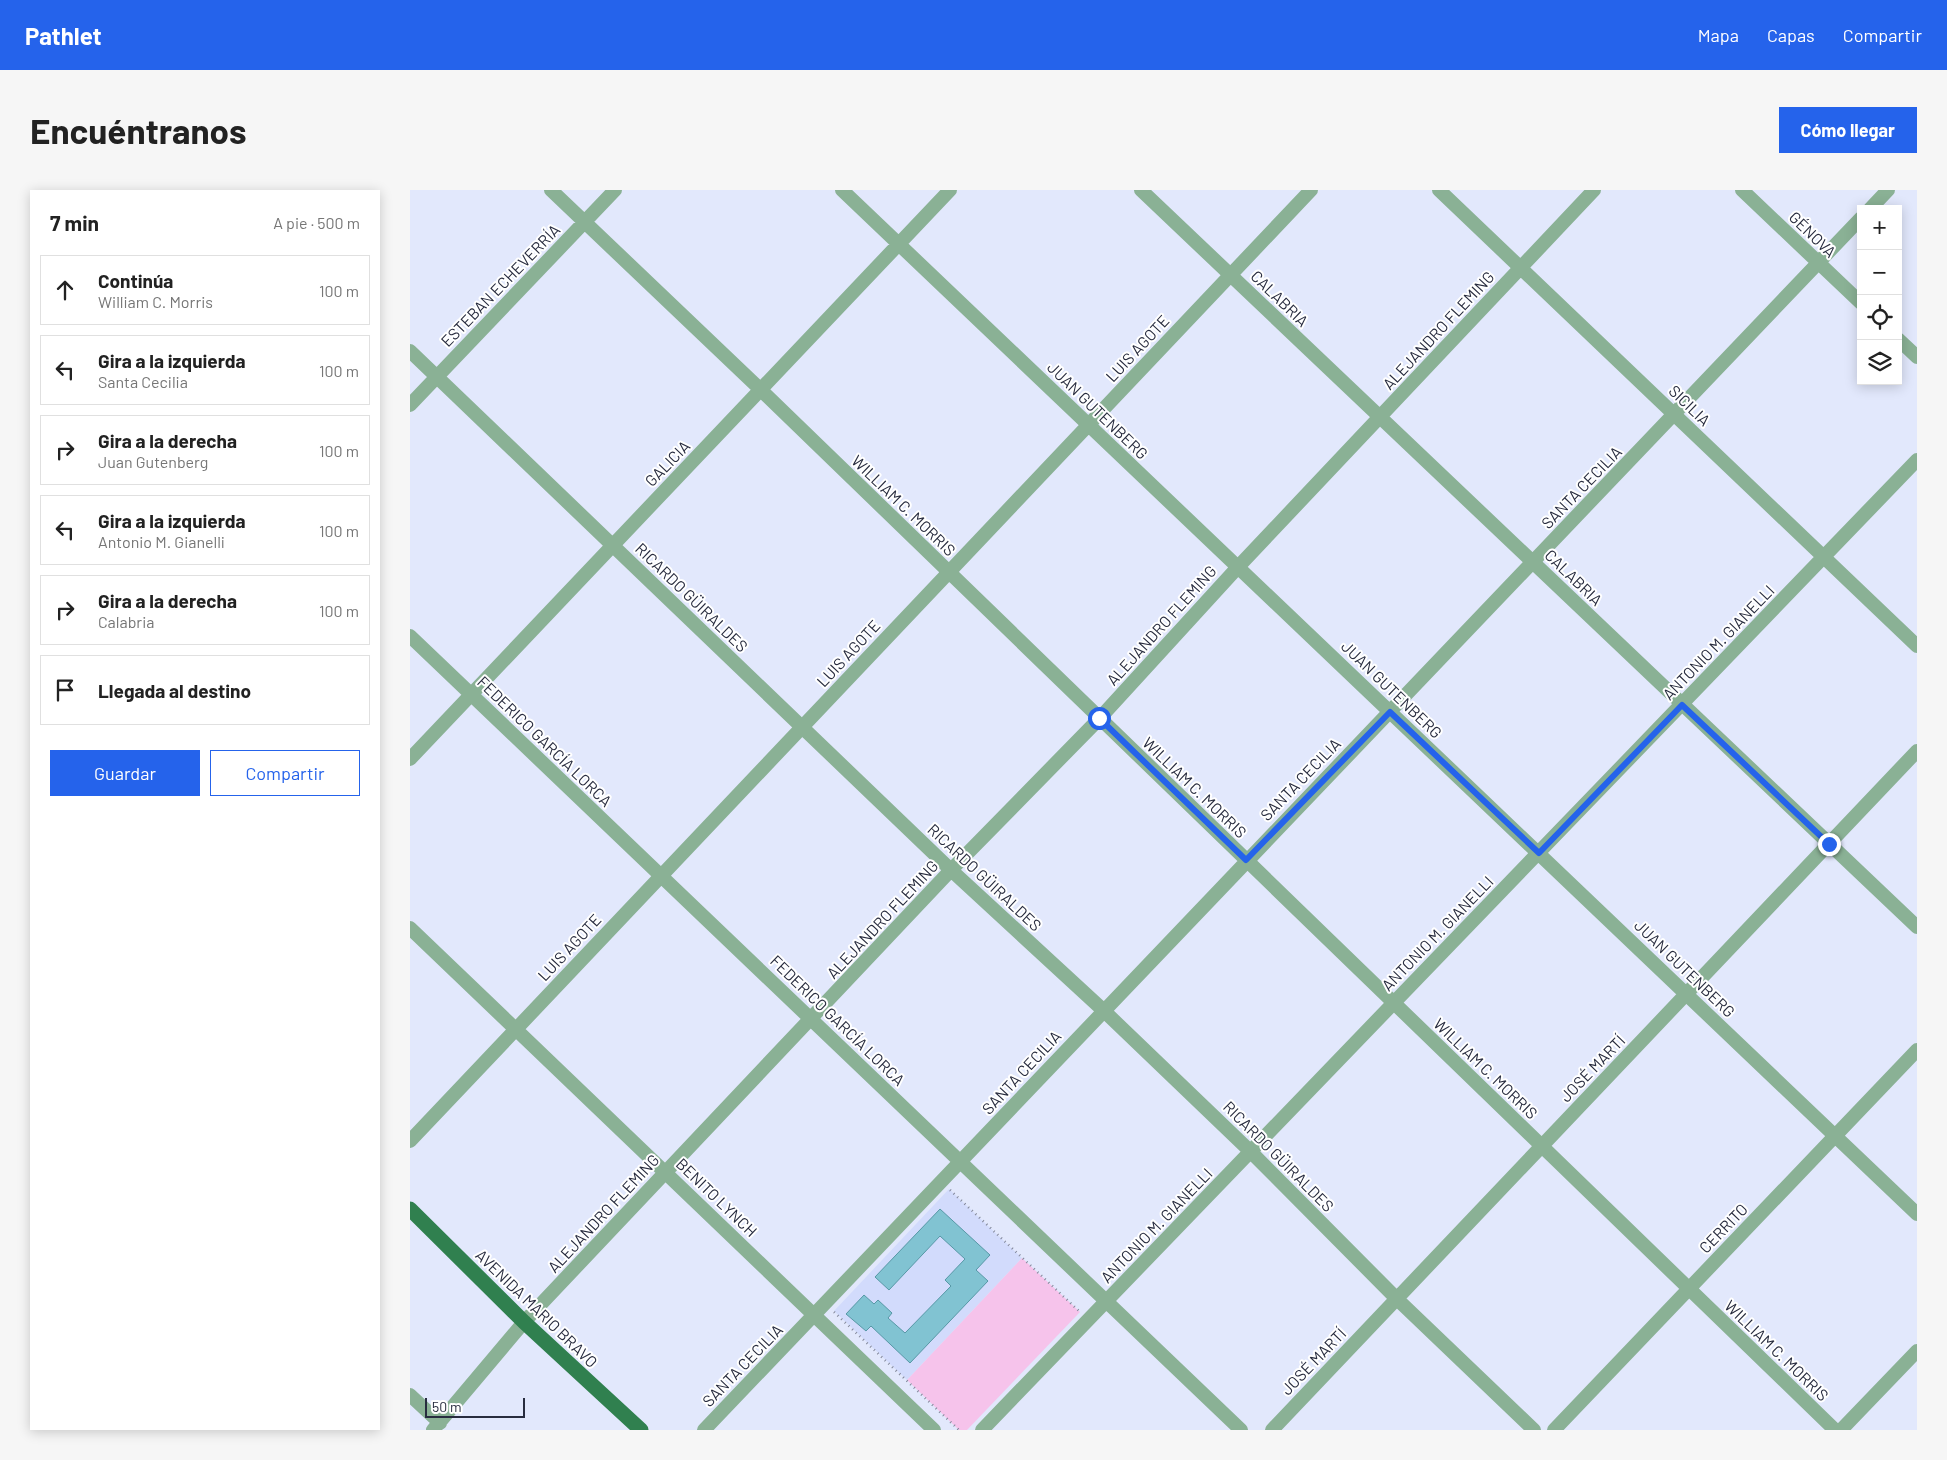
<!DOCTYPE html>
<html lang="es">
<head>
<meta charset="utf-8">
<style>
	:root { --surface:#fff; --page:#f6f6f6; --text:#222; --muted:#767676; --line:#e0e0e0; --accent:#2563eb }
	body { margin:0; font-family:Barlow,sans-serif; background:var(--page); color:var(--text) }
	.controls { position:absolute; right:15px; top:15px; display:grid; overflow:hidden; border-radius:0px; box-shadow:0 2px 12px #0003 }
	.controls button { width:45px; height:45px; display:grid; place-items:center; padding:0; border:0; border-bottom:1px solid var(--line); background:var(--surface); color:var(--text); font:25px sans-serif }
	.scale { position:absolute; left:15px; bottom:12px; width:100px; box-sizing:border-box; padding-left:5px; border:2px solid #282c3f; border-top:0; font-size:14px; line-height:18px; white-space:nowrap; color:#282c3f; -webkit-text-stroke:4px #fff; paint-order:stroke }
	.stop { position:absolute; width:15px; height:15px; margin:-11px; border:4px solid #2563eb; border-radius:50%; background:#fff }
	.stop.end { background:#2563eb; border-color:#fff; box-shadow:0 1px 5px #0008 }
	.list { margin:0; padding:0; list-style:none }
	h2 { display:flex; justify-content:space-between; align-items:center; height:65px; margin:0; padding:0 20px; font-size:21px }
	h2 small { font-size:16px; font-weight:400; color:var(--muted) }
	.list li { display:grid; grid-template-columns:32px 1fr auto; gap:15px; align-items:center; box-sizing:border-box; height:70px; margin:0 10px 10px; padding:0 10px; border:1px solid var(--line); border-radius:0px }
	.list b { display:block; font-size:19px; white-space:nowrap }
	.list p { margin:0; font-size:16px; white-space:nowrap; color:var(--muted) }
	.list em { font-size:16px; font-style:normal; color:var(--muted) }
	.actions { display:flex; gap:10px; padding:15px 20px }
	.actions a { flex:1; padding:11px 0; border:1px solid var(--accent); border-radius:0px; text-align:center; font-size:18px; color:var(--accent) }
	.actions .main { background:var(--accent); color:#fff }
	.icon { flex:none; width:28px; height:28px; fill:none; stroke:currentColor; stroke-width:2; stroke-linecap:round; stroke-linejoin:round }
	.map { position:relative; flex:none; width:1507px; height:1240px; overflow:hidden; border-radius:0px }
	header { display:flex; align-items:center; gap:30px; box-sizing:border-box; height:70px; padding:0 25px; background:var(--accent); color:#fff }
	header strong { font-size:24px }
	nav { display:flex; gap:28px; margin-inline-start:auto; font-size:18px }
	.intro { display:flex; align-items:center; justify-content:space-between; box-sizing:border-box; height:120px; padding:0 30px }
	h1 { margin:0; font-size:35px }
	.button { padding:12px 22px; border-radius:0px; background:var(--accent); color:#fff; font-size:18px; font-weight:700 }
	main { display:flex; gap:30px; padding:0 30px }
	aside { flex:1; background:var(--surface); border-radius:0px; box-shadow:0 2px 12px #0003 }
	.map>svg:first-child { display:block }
	.built { fill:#d2dbfc }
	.green { fill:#f6c3eb }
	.building { fill:#81c3d2; stroke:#5798a6 }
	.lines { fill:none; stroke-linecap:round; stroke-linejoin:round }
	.path { stroke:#83889b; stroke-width:2.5; stroke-dasharray:1 4; stroke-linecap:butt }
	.minor { stroke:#8ab195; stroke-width:14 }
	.major { stroke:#30804f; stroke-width:15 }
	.route { stroke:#2563eb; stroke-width:6 }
	.labels { text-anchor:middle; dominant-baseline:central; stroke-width:4; stroke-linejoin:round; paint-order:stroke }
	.street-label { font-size:16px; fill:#282c3f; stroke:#fff }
</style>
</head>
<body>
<header>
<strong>Pathlet</strong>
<nav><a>Mapa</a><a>Capas</a><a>Compartir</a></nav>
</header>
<div class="intro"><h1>Encuéntranos</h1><a class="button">Cómo llegar</a></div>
<main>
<aside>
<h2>7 min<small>A pie · 500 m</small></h2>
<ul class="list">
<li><svg class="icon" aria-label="ahead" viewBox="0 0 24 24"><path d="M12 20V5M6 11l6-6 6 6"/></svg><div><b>Continúa</b><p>William C. Morris</p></div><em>100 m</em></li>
<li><svg class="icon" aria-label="left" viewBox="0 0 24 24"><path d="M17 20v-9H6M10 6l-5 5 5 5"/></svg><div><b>Gira a la izquierda</b><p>Santa Cecilia</p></div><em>100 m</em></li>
<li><svg class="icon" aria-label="right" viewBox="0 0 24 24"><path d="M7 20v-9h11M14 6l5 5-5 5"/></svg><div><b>Gira a la derecha</b><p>Juan Gutenberg</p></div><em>100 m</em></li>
<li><svg class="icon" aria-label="left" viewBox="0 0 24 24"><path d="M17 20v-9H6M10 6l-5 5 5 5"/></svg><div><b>Gira a la izquierda</b><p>Antonio M. Gianelli</p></div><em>100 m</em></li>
<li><svg class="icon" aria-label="right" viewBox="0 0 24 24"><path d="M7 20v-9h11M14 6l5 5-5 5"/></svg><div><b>Gira a la derecha</b><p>Calabria</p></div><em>100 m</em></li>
<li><svg class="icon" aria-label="arrive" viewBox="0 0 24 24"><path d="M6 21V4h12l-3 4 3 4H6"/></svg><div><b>Llegada al destino</b></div></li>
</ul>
<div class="actions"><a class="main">Guardar</a><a>Compartir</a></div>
</aside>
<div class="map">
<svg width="1507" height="1240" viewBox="0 0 1507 1240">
	<rect width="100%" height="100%" fill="#e2e8fc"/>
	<path class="built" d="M539 999 612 1068 497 1190 424 1121Z"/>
	<path class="green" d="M612 1068 670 1122 557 1240H549L497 1190Z"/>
	<path class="building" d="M530 1019 580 1065 566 1080 578 1091 500 1173 461 1136 456 1141 436 1124 454 1105 464 1114 468 1110 482 1123 478 1128 495 1143 541 1096 535 1090 555 1069 530 1046 479 1100 465 1087Z"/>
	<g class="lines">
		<path class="path" d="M540 1000 669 1121
			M424 1122 549 1240"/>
		<path class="minor" d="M141 0 351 200 1425 1240
			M432 0 1507 1024
			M731 0 1507 737
			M1029 0 1507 456
			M1332 0 1451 113
			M1460 19 1478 0
			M1488 149 1507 167
			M0 161 541 680 693 820 841 962 987 1109 1124 1240
			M0 215 205 0
			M0 446 831 1240
			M0 569 540 0
			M0 738 524 1240
			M0 951 901 0
			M0 1205 30 1233
			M23 1240 114 1132 541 680 689 529 828 377 1184 0
			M294 1240 1451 28
			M572 1240 1507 270
			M862 1240 1507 561
			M1144 1240 1507 860
			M1431 1240 1507 1161"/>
		<path class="major" d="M0 1019 114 1132 231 1240"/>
	</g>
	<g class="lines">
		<path class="route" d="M689 528 836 670 980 522 1129 663 1272 515 1419 654"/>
	</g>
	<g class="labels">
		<g class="street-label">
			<text transform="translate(1403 44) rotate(44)">GÉNOVA</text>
			<text transform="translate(90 95) rotate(-46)">ESTEBAN ECHEVERRÍA</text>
			<text transform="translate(870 108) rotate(44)">CALABRIA</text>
			<text transform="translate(1028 140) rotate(-47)">ALEJANDRO FLEMING</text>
			<text transform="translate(727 158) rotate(-47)">LUIS AGOTE</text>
			<text transform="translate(1280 215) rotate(44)">SICILIA</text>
			<text transform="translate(688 220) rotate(44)">JUAN GUTENBERG</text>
			<text transform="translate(257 273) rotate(-46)">GALICIA</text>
			<text transform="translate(1171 297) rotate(-46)">SANTA CECILIA</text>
			<text transform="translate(494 315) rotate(44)">WILLIAM C. MORRIS</text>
			<text transform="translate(1164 387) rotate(44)">CALABRIA</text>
			<text transform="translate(282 407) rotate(44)">RICARDO GÜIRALDES</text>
			<text transform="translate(751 435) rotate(-48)">ALEJANDRO FLEMING</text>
			<text transform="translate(1308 452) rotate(-46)">ANTONIO M. GIANELLI</text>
			<text transform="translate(438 463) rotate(-47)">LUIS AGOTE</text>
			<text transform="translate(982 499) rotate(44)">JUAN GUTENBERG</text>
			<text transform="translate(135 551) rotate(44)">FEDERICO GARCÍA LORCA</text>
			<text transform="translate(890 589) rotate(-46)">SANTA CECILIA</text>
			<text transform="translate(785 597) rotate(44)">WILLIAM C. MORRIS</text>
			<text transform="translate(575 687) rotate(43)">RICARDO GÜIRALDES</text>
			<text transform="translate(472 729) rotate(-47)">ALEJANDRO FLEMING</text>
			<text transform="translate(1027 743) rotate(-46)">ANTONIO M. GIANELLI</text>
			<text transform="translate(159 757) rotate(-47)">LUIS AGOTE</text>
			<text transform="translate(1275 778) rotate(44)">JUAN GUTENBERG</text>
			<text transform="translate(428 830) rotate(44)">FEDERICO GARCÍA LORCA</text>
			<text transform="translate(1076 878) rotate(44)">WILLIAM C. MORRIS</text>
			<text transform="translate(1182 878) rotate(-46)">JOSÉ MARTÍ</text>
			<text transform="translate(611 882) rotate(-47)">SANTA CECILIA</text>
			<text transform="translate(869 966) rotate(45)">RICARDO GÜIRALDES</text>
			<text transform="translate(307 1007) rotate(44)">BENITO LYNCH</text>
			<text transform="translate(193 1023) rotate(-47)">ALEJANDRO FLEMING</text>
			<text transform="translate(746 1035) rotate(-46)">ANTONIO M. GIANELLI</text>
			<text transform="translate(1313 1038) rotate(-46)">CERRITO</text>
			<text transform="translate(127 1118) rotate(44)">AVENIDA MARIO BRAVO</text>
			<text transform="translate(1367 1160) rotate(44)">WILLIAM C. MORRIS</text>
			<text transform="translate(903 1171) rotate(-46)">JOSÉ MARTÍ</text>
			<text transform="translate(332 1175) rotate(-46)">SANTA CECILIA</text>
		</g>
	</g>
</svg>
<div class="controls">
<button>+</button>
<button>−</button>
<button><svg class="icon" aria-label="locate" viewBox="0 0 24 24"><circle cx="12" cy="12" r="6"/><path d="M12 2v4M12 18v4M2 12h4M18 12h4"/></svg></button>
<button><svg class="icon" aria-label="layers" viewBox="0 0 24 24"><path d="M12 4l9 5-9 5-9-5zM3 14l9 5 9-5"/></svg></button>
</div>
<div class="scale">50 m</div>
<div class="stop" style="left:689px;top:528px"></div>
<div class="stop end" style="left:1419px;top:654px"></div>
</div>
</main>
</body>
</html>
